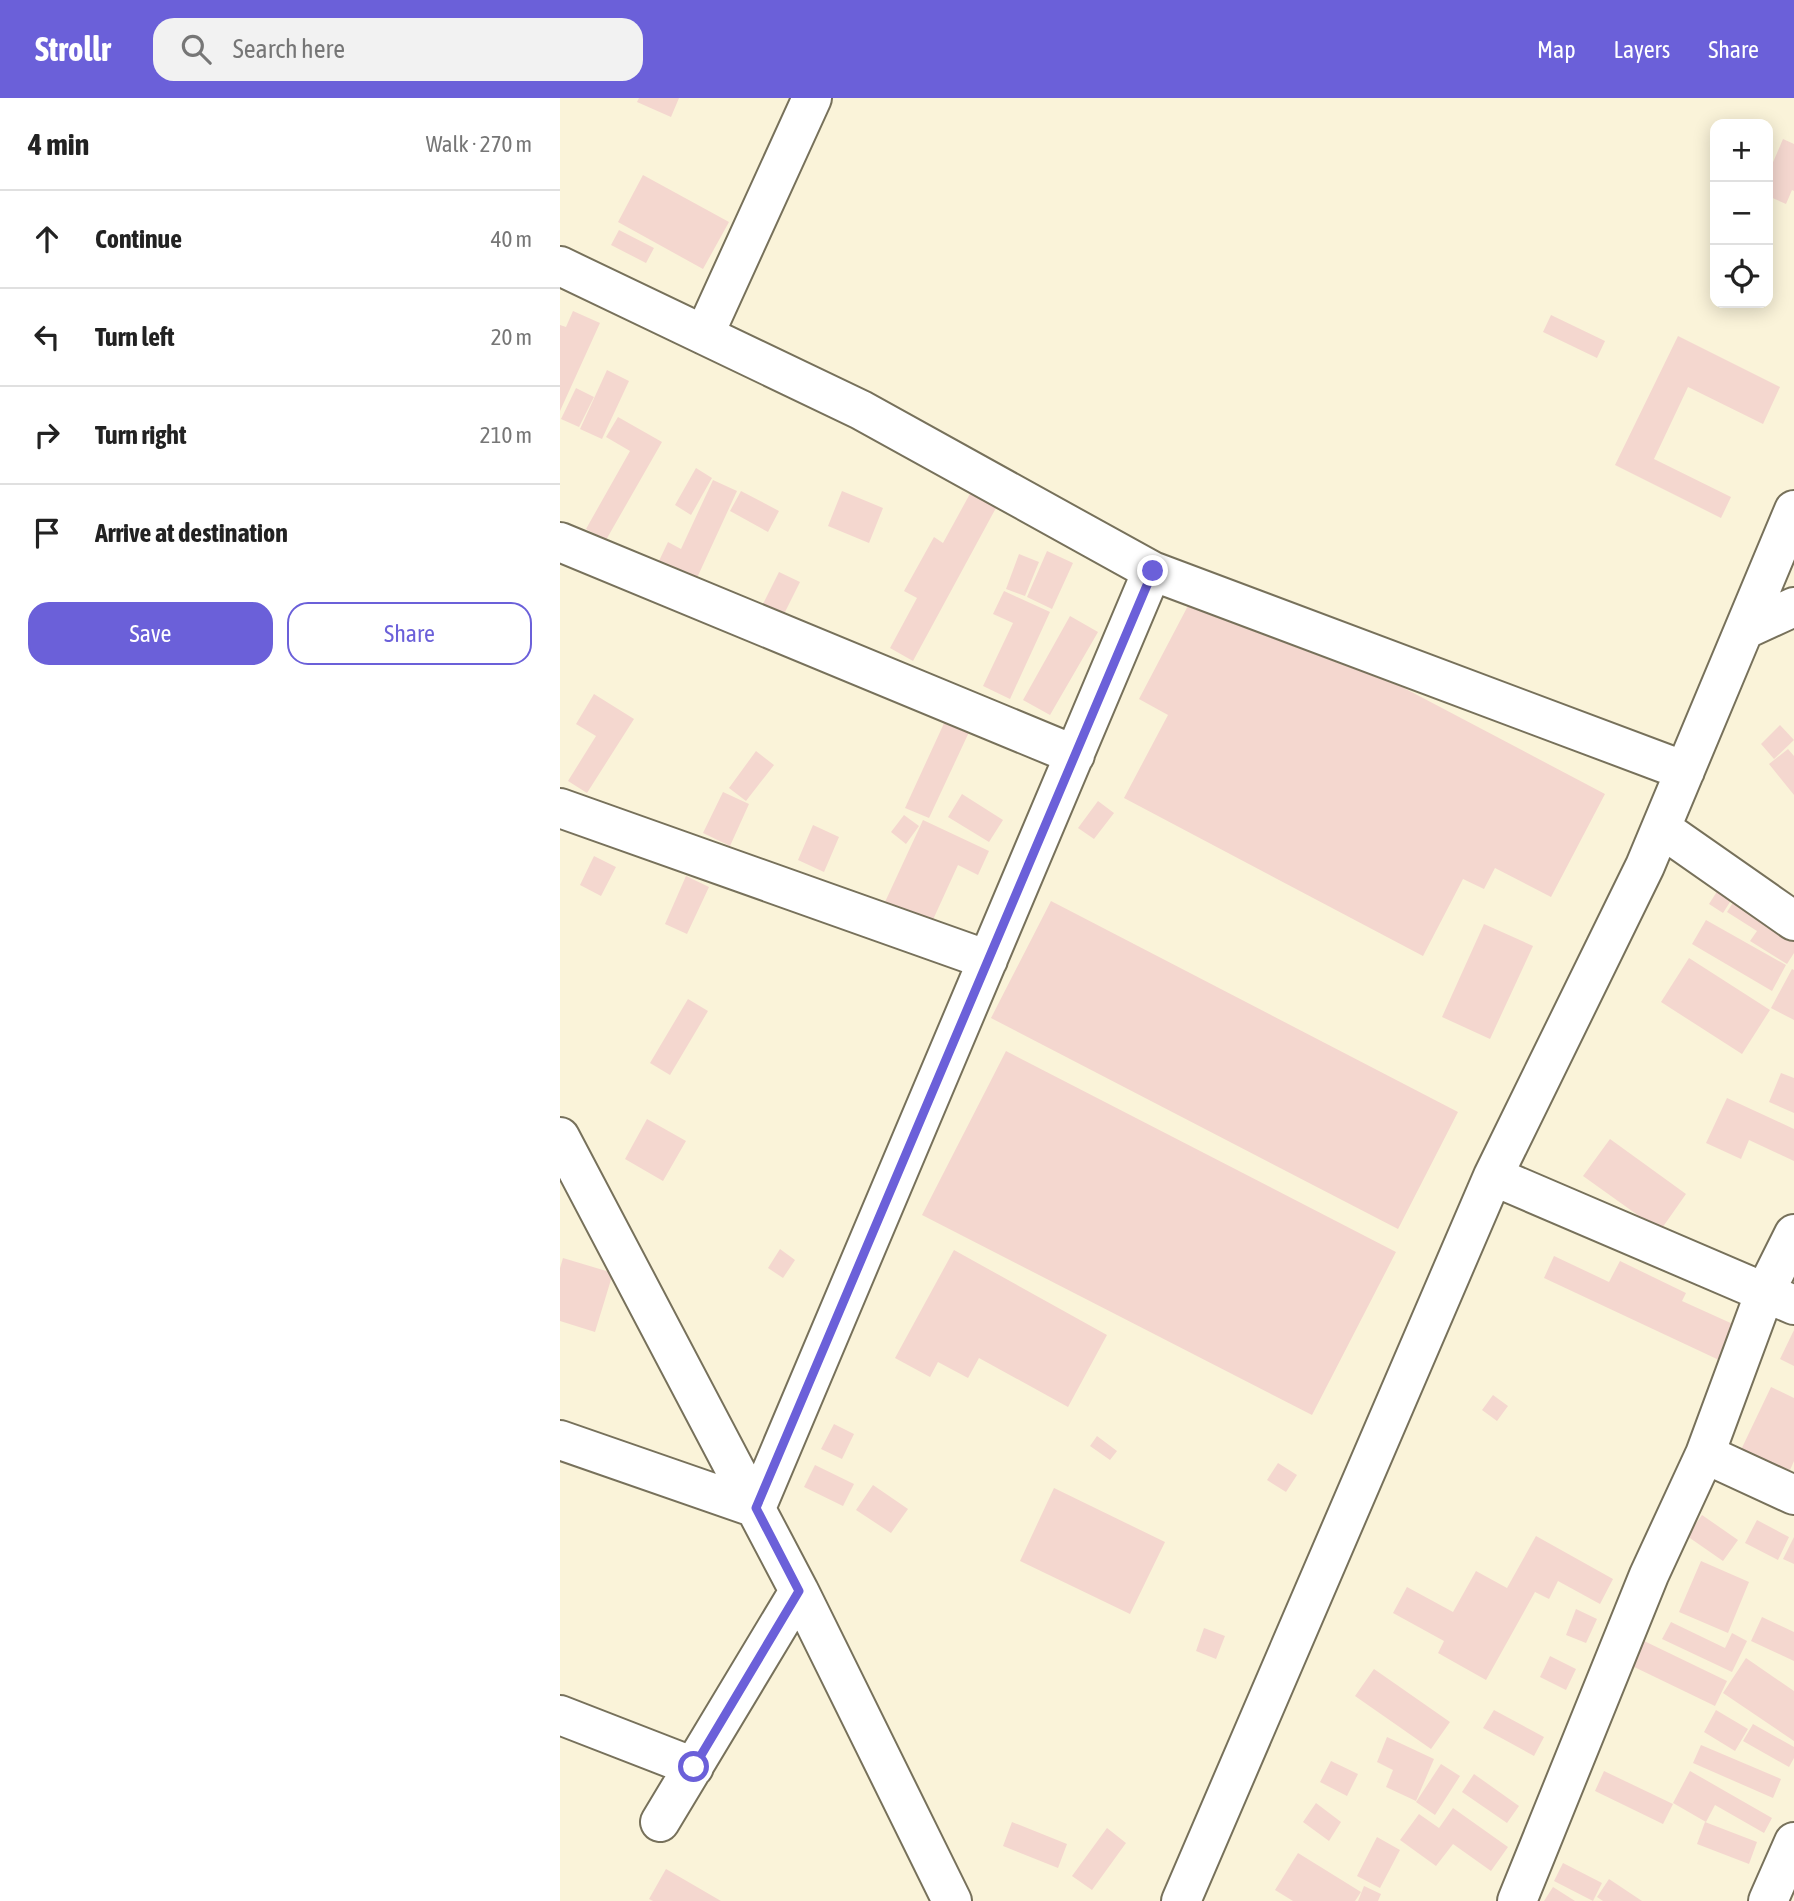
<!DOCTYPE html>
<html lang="en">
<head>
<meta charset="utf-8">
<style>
	:root { --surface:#fff; --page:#f2f2f2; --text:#222; --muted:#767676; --line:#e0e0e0; --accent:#6b60d9 }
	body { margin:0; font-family:"Asap Condensed",sans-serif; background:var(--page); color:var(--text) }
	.controls { position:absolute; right:21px; top:21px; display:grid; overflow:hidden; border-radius:14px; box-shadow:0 4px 18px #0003 }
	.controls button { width:63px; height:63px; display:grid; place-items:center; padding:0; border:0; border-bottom:2px solid var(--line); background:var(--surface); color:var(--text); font:35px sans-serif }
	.stop { position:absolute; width:21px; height:21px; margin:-16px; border:5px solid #6b60d9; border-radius:50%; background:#fff }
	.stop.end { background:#6b60d9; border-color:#fff; box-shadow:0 2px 7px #0008 }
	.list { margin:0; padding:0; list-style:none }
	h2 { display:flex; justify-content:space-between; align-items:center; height:91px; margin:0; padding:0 28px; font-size:30px }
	h2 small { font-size:23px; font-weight:400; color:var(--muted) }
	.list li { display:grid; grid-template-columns:46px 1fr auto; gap:21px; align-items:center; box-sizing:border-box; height:98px; padding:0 28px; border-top:2px solid var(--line) }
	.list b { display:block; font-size:26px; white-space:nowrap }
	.list em { font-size:23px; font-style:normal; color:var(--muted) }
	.actions { display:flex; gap:14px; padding:21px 28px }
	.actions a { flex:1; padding:16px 0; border:2px solid var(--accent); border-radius:21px; text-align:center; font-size:24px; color:var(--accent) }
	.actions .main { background:var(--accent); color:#fff }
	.icon { flex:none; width:38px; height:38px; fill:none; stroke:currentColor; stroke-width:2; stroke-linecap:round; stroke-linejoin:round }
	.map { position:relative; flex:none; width:1234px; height:1803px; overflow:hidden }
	header { display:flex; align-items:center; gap:42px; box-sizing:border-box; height:98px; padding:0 35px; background:var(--accent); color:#fff }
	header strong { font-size:33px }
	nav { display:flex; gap:38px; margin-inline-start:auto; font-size:24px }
	.search { width:490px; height:63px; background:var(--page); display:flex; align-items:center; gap:18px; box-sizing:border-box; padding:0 24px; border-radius:21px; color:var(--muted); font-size:26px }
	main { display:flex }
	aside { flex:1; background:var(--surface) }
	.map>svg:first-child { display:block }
	.building { fill:#f4d7cf }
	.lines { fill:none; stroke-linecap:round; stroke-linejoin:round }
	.minor-casing { stroke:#77715b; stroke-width:42 }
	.minor { stroke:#fff; stroke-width:38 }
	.route { stroke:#6b60d9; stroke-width:9 }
</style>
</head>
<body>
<header>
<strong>Strollr</strong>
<div class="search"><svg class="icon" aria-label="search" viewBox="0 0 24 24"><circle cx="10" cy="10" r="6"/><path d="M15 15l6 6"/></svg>Search here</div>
<nav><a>Map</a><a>Layers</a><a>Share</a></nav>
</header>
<main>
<aside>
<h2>4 min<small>Walk · 270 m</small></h2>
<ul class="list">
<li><svg class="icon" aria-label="ahead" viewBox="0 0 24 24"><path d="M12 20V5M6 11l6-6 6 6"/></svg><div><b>Continue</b></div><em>40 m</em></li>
<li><svg class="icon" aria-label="left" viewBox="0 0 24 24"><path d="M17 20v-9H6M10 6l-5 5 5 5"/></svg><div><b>Turn left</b></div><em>20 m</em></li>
<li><svg class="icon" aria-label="right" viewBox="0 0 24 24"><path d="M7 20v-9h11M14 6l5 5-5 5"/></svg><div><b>Turn right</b></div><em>210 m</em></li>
<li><svg class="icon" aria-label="arrive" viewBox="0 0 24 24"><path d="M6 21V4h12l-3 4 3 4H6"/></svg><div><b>Arrive at destination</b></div></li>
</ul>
<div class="actions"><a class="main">Save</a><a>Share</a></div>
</aside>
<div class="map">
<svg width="1234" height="1803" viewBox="0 0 1234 1803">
	<rect width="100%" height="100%" fill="#faf3d9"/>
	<path class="building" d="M79 0H119L111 19 77 4Z
		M1223 41 1234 46V93L1232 92 1226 106 1208 98V76Z
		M83 77 169 124 143 171 58 124Z
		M59 132 94 150 86 165 51 147Z
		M13 213 40 225 0 313V227L6 229Z
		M991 217 1045 243 1037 260 983 234Z
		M1118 238 1220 289 1203 326 1128 289 1094 361 1171 399 1161 420 1055 367Z
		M47 272 69 283 42 341 20 331Z
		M16 290 34 299 19 329 1 321Z
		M58 319 102 344 46 442 26 431 70 353 46 339Z
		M136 370 152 380 131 417 115 407Z
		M153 382 177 393 136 482 98 465 108 444 121 451Z
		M417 383 443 397 353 563 330 550 357 500 344 493 374 439 383 445Z
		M181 393 219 413 208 434 170 413Z
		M282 393 323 410 309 445 268 428Z
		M487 453 513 465 492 511 467 499Z
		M459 456 479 464 465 498 446 491Z
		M219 474 240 484 224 516 203 506Z
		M641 483 1045 696 991 799 935 770 924 791 903 781 863 858 564 700 608 617 579 601Z
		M444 493 490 514 450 601 423 588 453 525 433 516Z
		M510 518 538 534 490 617 463 602Z
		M34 596 74 621 27 695 8 683 36 638 16 626Z
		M386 621 410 632 369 720 345 710Z
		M1220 627 1234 642 1214 661 1201 646Z
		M1228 651 1234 658V697L1209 666Z
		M196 653 214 667 186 703 169 690Z
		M163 694 189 706 170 748 143 735Z
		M402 696 443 722 429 744 388 719Z
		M538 703 554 715 534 741 518 730Z
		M344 717 359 728 346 746 331 734Z
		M363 722 429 753 418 777 398 767 371 826 325 804Z
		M253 727 279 739 264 774 238 762Z
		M34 758 56 769 41 798 20 787Z
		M126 778 149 789 127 836 105 826Z
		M1165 781 1179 790 1163 815 1149 806Z
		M1184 787 1234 819V855L1227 866 1190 843 1197 833 1167 814Z
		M491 803 898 1014 838 1131 431 920Z
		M1146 822 1226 867 1212 893 1132 846Z
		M924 826 973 848 930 941 882 919Z
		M1129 860 1210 912 1182 956 1101 904Z
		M1232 871 1234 872V922L1211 910Z
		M128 901 148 913 110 977 90 965Z
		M446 953 836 1154 752 1317 362 1117Z
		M1221 975 1234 980V1015L1209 1004Z
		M1167 1000 1234 1031V1063L1189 1042 1181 1061 1146 1045Z
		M87 1021 126 1043 103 1083 65 1061Z
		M1050 1041 1126 1096 1100 1133 1023 1078Z
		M220 1151 235 1162 223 1180 208 1170Z
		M394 1152 547 1237 508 1309 419 1260 408 1280 378 1264 370 1279 335 1260Z
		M994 1158 1049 1184 1060 1163 1126 1195 1122 1203 1175 1227 1159 1262 984 1180Z
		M3 1160 53 1175 35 1234 0 1223V1170Z
		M1234 1232V1268L1220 1261Z
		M1211 1289 1234 1300V1363L1227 1379 1179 1356Z
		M933 1297 948 1308 937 1323 922 1312Z
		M274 1326 294 1336 282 1361 261 1351Z
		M537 1338 557 1353 550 1362 530 1348Z
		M718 1365 737 1377 726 1394 707 1382Z
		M255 1367 294 1386 283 1408 244 1389Z
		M313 1387 348 1411 331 1435 296 1412Z
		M494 1390 605 1444 570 1516 460 1463Z
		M1142 1417 1178 1442 1163 1463 1127 1438Z
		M1197 1422 1229 1439 1218 1462 1185 1445Z
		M976 1438 1053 1481 1040 1506 998 1483 989 1501 975 1494 926 1582 878 1555 884 1543 833 1515 847 1489 893 1514 916 1473 947 1490Z
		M1234 1439V1466L1223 1461Z
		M1141 1463 1189 1484 1168 1535 1119 1514Z
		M1016 1511 1037 1521 1026 1545 1006 1537Z
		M1202 1519 1234 1534V1563L1191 1543Z
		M1111 1524 1165 1550 1172 1535 1187 1543 1172 1574 1102 1541Z
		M644 1530 665 1538 656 1561 636 1553Z
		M1080 1541 1167 1583 1155 1608 1068 1566Z
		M990 1558 1016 1571 1006 1592 980 1579Z
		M1186 1560 1234 1593V1643L1163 1595Z
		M814 1571 890 1624 871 1651 795 1598Z
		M934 1612 984 1639 974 1658 923 1630Z
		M1156 1612 1188 1631 1175 1653 1144 1634Z
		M1193 1626 1234 1649V1660L1229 1669 1183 1643Z
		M827 1639 874 1661 856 1703 826 1689 833 1672 817 1664Z
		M1141 1647 1221 1681 1213 1700 1133 1665Z
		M771 1663 798 1676 787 1698 760 1684Z
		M881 1666 900 1678 875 1717 856 1704Z
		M1044 1673 1113 1706 1103 1726 1035 1693Z
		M1130 1673 1212 1720 1204 1735 1155 1707 1146 1724 1113 1705Z
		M914 1676 959 1708 947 1725 902 1694Z
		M756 1705 781 1724 769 1743 743 1724Z
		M893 1710 948 1749 931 1773 893 1746 876 1768 840 1742 859 1716 879 1730Z
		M452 1724 507 1746 498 1770 443 1748Z
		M1145 1724 1197 1744 1189 1766 1137 1746Z
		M547 1730 566 1745 532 1792 512 1778Z
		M817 1739 840 1752 820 1790 797 1778Z
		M738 1755 801 1794 795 1803H733L715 1792Z
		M1003 1765 1042 1785 1033 1803 994 1783Z
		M106 1771 161 1803H93L89 1801Z
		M1049 1781 1082 1803H1043L1037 1799Z
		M804 1788 821 1796 818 1803H798Z
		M993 1789 1015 1803H984Z"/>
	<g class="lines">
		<g class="minor-casing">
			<path id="minor" d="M0 168 301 312 592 473 1125 673
				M144 237 252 0
				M0 444 515 657
				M1184 532 1234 509
				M0 710 428 862
				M1101 730 1234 823
				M0 1039 239 1493 392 1803
				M933 1078 1234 1207
				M0 1342 196 1410 592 473
				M1145 1356 1234 1397
				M0 1617 134 1669
				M100 1724 239 1493
				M621 1803 933 1078 1085 768 1234 412
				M957 1803 1089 1477 1145 1356 1205 1194 1234 1136
				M1208 1803 1234 1744"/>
		</g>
		<use href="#minor" class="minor"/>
	</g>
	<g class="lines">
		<path class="route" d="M134 1669 239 1493 196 1410 593 473"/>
	</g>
</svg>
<div class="controls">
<button>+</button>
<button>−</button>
<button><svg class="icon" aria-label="locate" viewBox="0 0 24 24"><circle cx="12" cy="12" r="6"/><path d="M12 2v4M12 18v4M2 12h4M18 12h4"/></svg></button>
</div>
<div class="stop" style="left:134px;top:1669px"></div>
<div class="stop end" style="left:593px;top:473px"></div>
</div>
</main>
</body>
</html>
